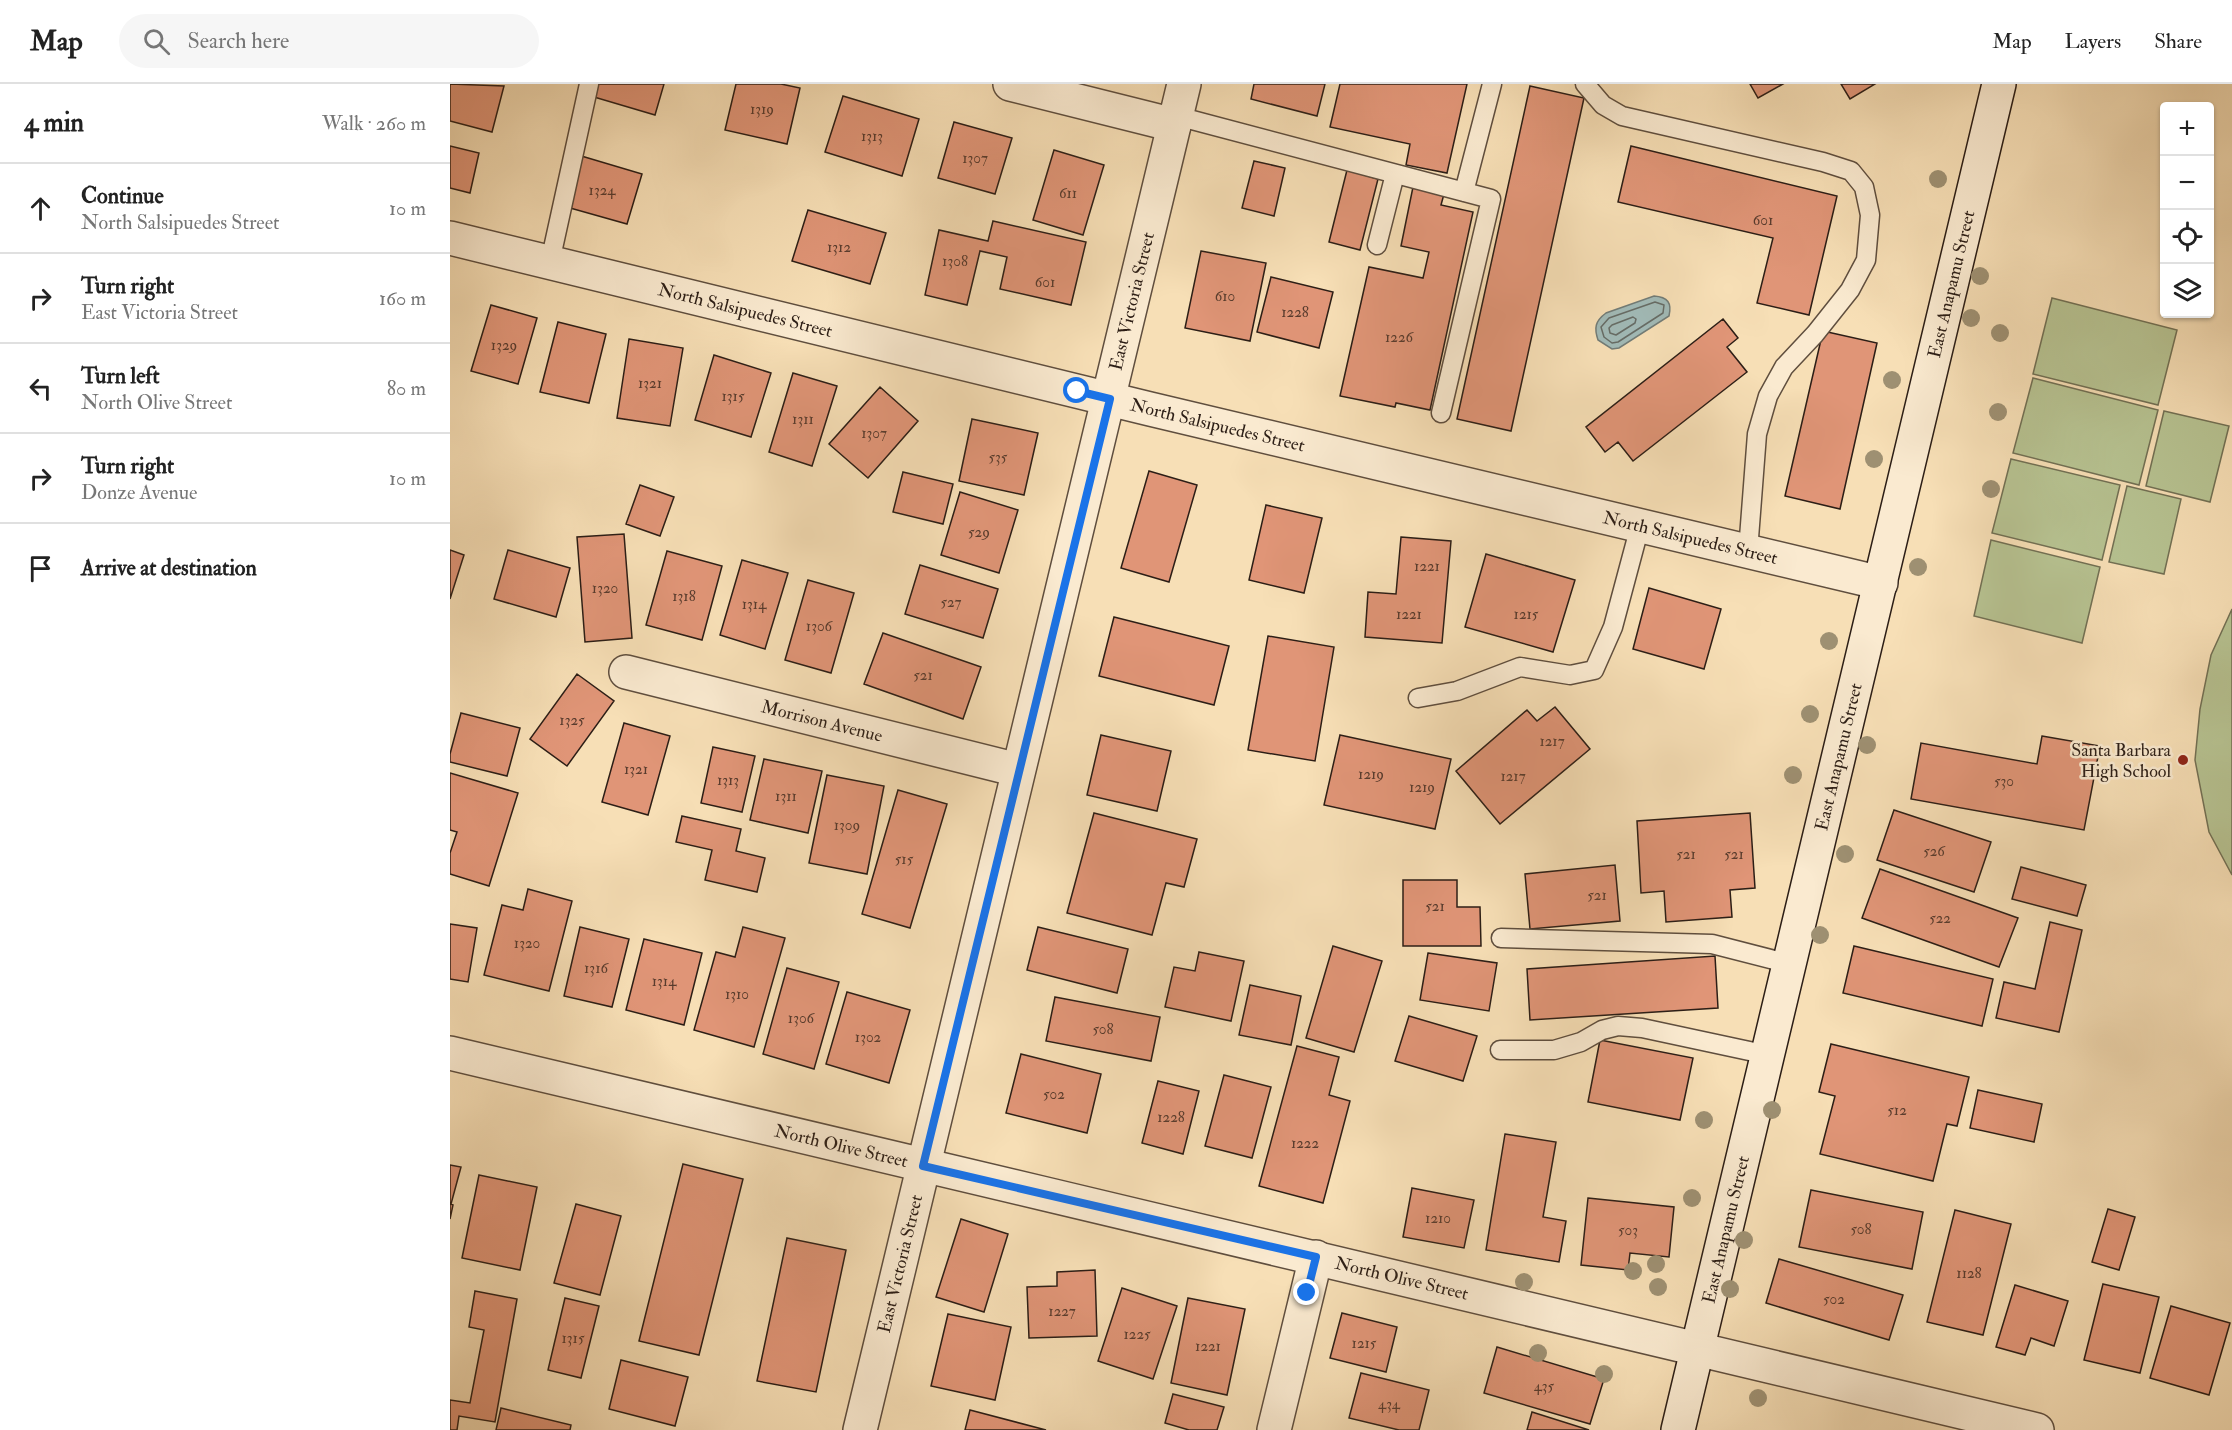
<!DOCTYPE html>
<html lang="en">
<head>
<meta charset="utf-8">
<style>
	:root { --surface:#fff; --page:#f6f6f6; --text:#222; --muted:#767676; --line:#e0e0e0 }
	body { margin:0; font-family:"IM FELL Double Pica",serif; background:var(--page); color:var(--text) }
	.controls { position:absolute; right:18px; top:18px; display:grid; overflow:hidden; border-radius:6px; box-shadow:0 2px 4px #0004 }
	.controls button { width:54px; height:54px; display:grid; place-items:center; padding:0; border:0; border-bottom:2px solid var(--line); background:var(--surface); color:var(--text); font:30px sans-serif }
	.stop { position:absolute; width:18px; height:18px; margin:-14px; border:4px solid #1a73e8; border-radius:50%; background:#fff }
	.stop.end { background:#1a73e8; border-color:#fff; box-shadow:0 2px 6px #0008 }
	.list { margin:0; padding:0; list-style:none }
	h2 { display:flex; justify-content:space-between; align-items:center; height:78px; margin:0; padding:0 24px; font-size:26px }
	h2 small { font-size:20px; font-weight:400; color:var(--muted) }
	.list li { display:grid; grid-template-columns:39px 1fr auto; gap:18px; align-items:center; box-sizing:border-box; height:90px; padding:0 24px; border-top:2px solid var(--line) }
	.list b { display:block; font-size:22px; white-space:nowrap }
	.list p { margin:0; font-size:20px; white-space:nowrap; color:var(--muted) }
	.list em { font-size:20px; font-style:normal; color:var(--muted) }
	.icon { flex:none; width:33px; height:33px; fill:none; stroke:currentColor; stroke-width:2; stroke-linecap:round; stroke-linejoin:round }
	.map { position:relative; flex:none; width:1782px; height:1346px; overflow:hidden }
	header { display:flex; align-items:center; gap:36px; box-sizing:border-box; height:84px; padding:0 30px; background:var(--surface); border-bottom:2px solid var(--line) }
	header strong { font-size:28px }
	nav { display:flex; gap:33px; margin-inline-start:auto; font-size:21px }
	.search { width:420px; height:54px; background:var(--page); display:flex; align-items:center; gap:15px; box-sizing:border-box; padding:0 21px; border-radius:33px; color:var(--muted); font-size:22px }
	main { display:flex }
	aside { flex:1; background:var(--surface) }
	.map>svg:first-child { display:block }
	.green { fill:#b7c392; stroke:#727054; stroke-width:1.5 }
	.water { fill:#a1bab7; stroke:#727c77; stroke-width:1.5 }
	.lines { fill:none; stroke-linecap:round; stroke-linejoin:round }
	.shore { stroke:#666c66; stroke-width:1.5 }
	.building { fill:#e09577; stroke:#2c1e16; stroke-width:1.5 }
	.lane-casing { stroke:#5f4e3e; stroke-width:21 }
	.street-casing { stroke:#5f4e3e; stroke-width:36 }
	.secondary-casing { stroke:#2c1e16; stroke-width:36 }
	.lane { stroke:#faead0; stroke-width:18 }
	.street { stroke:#faead0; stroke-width:33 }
	.secondary { stroke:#faead0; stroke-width:33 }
	.tree { fill:#9e9072 }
	.route { stroke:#1a73e8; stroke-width:8 }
	.poi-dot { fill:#8f2418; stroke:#faead0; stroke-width:2 }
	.labels { text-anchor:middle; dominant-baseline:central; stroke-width:5; stroke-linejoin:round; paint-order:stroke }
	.number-label { font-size:15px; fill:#593c2e }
	.street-label { font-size:18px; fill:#2c1e16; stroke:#faead0 }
	.poi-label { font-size:18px; fill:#2c1e16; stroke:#faead0; text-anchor:end }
</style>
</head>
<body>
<header>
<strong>Map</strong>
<div class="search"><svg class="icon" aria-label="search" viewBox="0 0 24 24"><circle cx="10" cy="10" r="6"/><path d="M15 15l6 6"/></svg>Search here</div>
<nav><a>Map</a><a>Layers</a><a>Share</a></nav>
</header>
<main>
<aside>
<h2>4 min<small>Walk · 260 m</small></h2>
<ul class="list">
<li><svg class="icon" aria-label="ahead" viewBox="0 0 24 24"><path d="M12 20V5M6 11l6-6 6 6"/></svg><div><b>Continue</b><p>North Salsipuedes Street</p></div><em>10 m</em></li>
<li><svg class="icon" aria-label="right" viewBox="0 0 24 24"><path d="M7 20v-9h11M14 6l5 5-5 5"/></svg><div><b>Turn right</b><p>East Victoria Street</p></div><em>160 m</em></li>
<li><svg class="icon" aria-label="left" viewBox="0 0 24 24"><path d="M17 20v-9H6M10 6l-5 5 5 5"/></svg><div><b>Turn left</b><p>North Olive Street</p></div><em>80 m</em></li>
<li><svg class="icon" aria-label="right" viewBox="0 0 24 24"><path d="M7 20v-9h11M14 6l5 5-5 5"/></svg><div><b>Turn right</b><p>Donze Avenue</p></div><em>10 m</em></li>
<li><svg class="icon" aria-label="arrive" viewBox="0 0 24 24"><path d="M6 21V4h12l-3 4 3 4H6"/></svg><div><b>Arrive at destination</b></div></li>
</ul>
</aside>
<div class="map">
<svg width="1782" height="1346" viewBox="0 0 1782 1346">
	<rect width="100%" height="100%" fill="#f7dfb6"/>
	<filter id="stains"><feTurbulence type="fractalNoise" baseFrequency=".00333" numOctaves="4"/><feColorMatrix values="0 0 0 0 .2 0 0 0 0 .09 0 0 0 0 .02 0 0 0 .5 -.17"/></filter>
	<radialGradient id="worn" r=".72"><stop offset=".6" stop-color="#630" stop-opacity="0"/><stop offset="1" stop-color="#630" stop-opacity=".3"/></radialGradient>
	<path class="green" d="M1602 214 1727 246 1708 321 1583 290Z
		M1583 294 1708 326 1689 401 1563 369Z
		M1714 327 1779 342 1760 418 1696 402Z
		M1561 375 1670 401 1652 476 1542 449Z
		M1677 402 1731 415 1714 490 1659 478Z
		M1541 456 1650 483 1632 559 1524 532Z
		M1782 525V791L1759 748 1745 676 1750 625 1761 571Z"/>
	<path class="water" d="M1204 212C1218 213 1222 219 1219 232L1169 264 1162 265 1148 256C1144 244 1145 237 1156 229Z"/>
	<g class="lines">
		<path class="shore" d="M1205 218 1214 221 1213 229 1168 258 1162 259 1154 253 1151 243 1159 234Z
			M1183 233 1186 235 1185 239 1166 251 1160 249 1159 244 1162 241Z"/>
	</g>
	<path class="building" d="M0 0 54 2 42 48 0 37Z
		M148 0H214L205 31 144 13Z
		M286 0H331L350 4 337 60 275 46Z
		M804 0H875L867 32 801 15Z
		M890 0H1017L997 89 956 81 960 60 880 43Z
		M1300 0H1333L1308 14Z
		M1391 0H1425L1400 15Z
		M1080 2 1134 14 1061 347 1007 335Z
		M393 12 469 35 452 92 375 68Z
		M504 38 562 54 545 110 488 94Z
		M0 62 29 69 20 109 0 104Z
		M1181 62 1387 112 1359 231 1307 219 1323 154 1168 118Z
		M604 66 654 81 633 151 583 136Z
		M128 71 192 90 177 140 113 122Z
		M804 77 835 84 824 132 792 124Z
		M897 86 928 95 910 166 879 158Z
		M963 103 994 110 991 121 1023 128 980 326 946 319 945 323 890 312 919 183 973 194 979 168 951 162Z
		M358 126 436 149 420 200 342 177Z
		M543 137 636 158 621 221 550 205 557 173 530 167 517 221 475 211 489 146 538 157Z
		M751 167 816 179 800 257 735 244Z
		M821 193 883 208 869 264 807 248Z
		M41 221 87 234 68 300 21 287Z
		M1273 235 1288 254 1277 263 1297 288 1183 377 1168 358 1155 368 1136 343Z
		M108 238 156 250 139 319 90 308Z
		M1373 247 1427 259 1390 425 1335 412Z
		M179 255 233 264 220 342 167 334Z
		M264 271 321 289 301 353 245 336Z
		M343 289 387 302 362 382 319 368Z
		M430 303 468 337 418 394 379 360Z
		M522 335 588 349 574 411 509 397Z
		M699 387 747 401 719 498 671 484Z
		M453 388 503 400 493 440 443 428Z
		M190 401 224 413 210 452 176 440Z
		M510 408 568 426 549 489 491 471Z
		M816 421 872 434 854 509 799 496Z
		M174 450 182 554 135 558 127 453Z
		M951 453 1001 457 992 559 915 553 918 508 946 510Z
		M0 466 14 471 0 515Z
		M58 466 120 484 106 533 44 515Z
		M217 467 272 482 252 556 196 541Z
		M1036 470 1125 496 1103 568 1015 543Z
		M292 476 338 489 315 565 270 551Z
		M470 481 548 505 533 554 455 530Z
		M358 496 404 509 381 589 335 576Z
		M1199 504 1271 525 1254 585 1183 565Z
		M664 533 779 562 764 621 649 592Z
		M433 549 531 583 513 635 414 600Z
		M818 552 884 563 865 677 798 666Z
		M127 590 164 617 117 682 80 655Z
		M1105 623 1140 665 1050 740 1006 687 1077 626 1087 637Z
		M11 629 70 644 57 692 0 678V670Z
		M174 639 220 652 198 731 152 718Z
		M651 651 721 667 707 727 637 711Z
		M890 651 1001 675 985 745 874 721Z
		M1592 652 1650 662 1634 746 1461 715 1471 659 1587 680Z
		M263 663 305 672 292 728 251 719Z
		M314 675 372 687 358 749 300 736Z
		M0 689 68 709 39 802 0 790V769L7 748 0 746Z
		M377 691 434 702 417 790 359 779Z
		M448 706 497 720 460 844 412 830Z
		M1444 726 1541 758 1524 808 1427 776Z
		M644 729 747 755 734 803 716 799 702 851 617 829Z
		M1300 729 1305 804 1280 806 1282 833 1216 838 1214 807 1191 809 1187 737Z
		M232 732 291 745 286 767 315 774 307 808 255 796 262 766 226 758Z
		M1165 781 1170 837 1080 845 1075 790Z
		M1571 783 1636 801 1627 832 1562 815Z
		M1430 785 1568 834 1549 883 1412 834Z
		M953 796H1007V823H1030L1031 862H953Z
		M78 805 122 817 99 907 34 891 52 821 73 826Z
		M1600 838 1632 846 1609 948 1546 934 1554 898 1585 905Z
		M0 840 27 844 18 898 0 895Z
		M130 843 179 855 162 923 114 912Z
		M293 843 335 854 304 963 244 946 266 868 285 873Z
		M588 843 678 865 667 909 577 886Z
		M194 855 252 869 234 941 176 926Z
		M883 862 932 877 904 968 856 954Z
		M1404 862 1543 895 1532 942 1393 909Z
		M749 868 794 877 781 937 715 923 724 883 745 887Z
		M978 869 1047 879 1039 927 970 916Z
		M1265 872 1268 924 1080 936 1077 885Z
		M337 884 389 898 364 985 313 970Z
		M800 901 851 912 841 961 789 951Z
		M397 908 460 926 439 999 376 980Z
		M605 913 710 933 701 977 596 957Z
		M959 932 1027 952 1013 997 945 977Z
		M1150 956 1243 974 1230 1036 1138 1018Z
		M1381 960 1519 993 1507 1042 1497 1040 1483 1097 1370 1070 1385 1012 1369 1008Z
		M847 962 889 973 879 1011 900 1017 873 1119 809 1102Z
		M571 970 651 990 637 1049 556 1029Z
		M774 991 821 1003 802 1074 755 1062Z
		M708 997 749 1007 733 1070 692 1059Z
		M1528 1006 1592 1020 1584 1058 1520 1044Z
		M1055 1050 1106 1058 1093 1133 1116 1137 1109 1178 1036 1166Z
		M233 1080 293 1095 249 1271 189 1257Z
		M0 1081 11 1083 1 1120 3 1121 0 1135Z
		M29 1091 87 1103 70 1186 12 1174Z
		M962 1104 1024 1116 1014 1164 953 1153Z
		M1361 1106 1473 1128 1462 1185 1349 1163Z
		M1138 1114 1224 1123 1219 1173 1180 1169 1178 1186 1131 1181Z
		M126 1120 171 1132 150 1211 104 1199Z
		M1658 1125 1685 1133 1669 1186 1642 1178Z
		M1505 1126 1561 1140 1533 1251 1477 1238Z
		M511 1135 558 1150 534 1228 486 1213Z
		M337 1154 396 1166 366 1308 307 1297Z
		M1329 1175 1453 1211 1439 1256 1316 1219Z
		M645 1186 647 1252 579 1254 577 1203 607 1202V1188Z
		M1653 1200 1709 1213 1690 1289 1634 1276Z
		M1565 1201 1618 1217 1604 1262 1581 1254 1575 1271 1546 1263Z
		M672 1204 727 1222 703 1295 648 1277Z
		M25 1207 67 1215 45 1338 9 1332 7 1346H0V1316L20 1319 34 1246 19 1243Z
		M115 1214 149 1222 131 1294 98 1286Z
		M738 1214 795 1225 777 1311 721 1299Z
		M1721 1222 1780 1239 1759 1311 1700 1294Z
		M892 1229 947 1243 936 1288 880 1274Z
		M498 1230 561 1243 545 1316 481 1302Z
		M1047 1263 1154 1295 1140 1340 1034 1309Z
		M171 1276 238 1293 225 1342 159 1325Z
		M911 1289 979 1306 969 1346H949L899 1334Z
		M723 1310 774 1323 767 1346H739L715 1339Z
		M51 1324 121 1341 120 1346H46Z
		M520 1326 596 1346H515Z
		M1082 1328 1139 1346H1077Z"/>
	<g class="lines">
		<g class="lane-casing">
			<path id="lane" d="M1135 0 1153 21 1172 32 1373 78 1401 87 1414 103 1420 131 1416 176 1400 206 1365 250 1334 283 1318 312 1307 350 1298 467
				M727 32 1041 115 991 329
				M1014 108 1042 0
				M927 161 945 90
				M100 178 139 0
				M968 614 1007 607 1070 583 1120 591 1144 586 1163 543 1190 442
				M1051 854 1262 860 1340 880
				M1050 966H1104L1131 958 1152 946 1168 942 1192 944 1318 971"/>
		</g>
		<g class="street-casing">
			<g id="street">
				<path d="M560 0 724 41"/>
				<path id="s1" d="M0 154 700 325 1431 499"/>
				<path id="s2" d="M176 588 568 686"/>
				<path id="s3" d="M0 969C529 1095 1058 1218 1587 1346"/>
				<path id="s4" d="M410 1346 734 0"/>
				<path d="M824 1346 866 1173"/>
			</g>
		</g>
		<g class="secondary-casing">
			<g id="secondary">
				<path id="s5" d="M1228 1346 1549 0"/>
			</g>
		</g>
		<use href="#lane" class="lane"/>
		<use href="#street" class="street"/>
		<use href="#secondary" class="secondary"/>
	</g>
	<g class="tree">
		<circle cx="1488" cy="95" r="9"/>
		<circle cx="1530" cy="192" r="9"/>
		<circle cx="1521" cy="234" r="9"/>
		<circle cx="1550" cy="249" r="9"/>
		<circle cx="1442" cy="296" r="9"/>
		<circle cx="1548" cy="328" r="9"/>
		<circle cx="1424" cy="375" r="9"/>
		<circle cx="1541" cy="405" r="9"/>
		<circle cx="1468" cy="483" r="9"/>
		<circle cx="1379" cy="557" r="9"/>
		<circle cx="1360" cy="630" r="9"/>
		<circle cx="1417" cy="661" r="9"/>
		<circle cx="1343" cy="691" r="9"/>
		<circle cx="1395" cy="770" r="9"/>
		<circle cx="1370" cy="851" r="9"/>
		<circle cx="1322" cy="1026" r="9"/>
		<circle cx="1254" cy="1036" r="9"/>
		<circle cx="1242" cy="1114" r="9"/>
		<circle cx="1294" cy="1156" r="9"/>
		<circle cx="1206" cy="1180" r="9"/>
		<circle cx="1183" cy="1187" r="9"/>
		<circle cx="1074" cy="1198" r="9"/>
		<circle cx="1208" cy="1203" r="9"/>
		<circle cx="1280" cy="1205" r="9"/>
		<circle cx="1088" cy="1269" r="9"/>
		<circle cx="1154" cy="1290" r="9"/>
		<circle cx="1308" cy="1314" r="9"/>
	</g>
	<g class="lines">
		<path class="route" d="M627 307 660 315 473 1082 866 1173 857 1209"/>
	</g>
	<circle class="poi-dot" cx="1733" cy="676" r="6"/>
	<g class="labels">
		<g class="number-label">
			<text x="312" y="25">1319</text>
			<text x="422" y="52">1313</text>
			<text x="525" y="74">1307</text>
			<text x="152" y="106">1324</text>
			<text x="618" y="109">611</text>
			<text x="1313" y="136">601</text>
			<text x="389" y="163">1312</text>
			<text x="505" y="177">1308</text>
			<text x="595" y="198">601</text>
			<text x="775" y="212">610</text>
			<text x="845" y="228">1228</text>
			<text x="949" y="253">1226</text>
			<text x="54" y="261">1329</text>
			<text x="200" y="299">1321</text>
			<text x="283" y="312">1315</text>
			<text x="353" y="335">1311</text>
			<text x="424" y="349">1307</text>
			<text x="548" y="373">535</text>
			<text x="529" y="448">529</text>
			<text x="977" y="482">1221</text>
			<text x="155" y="504">1320</text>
			<text x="234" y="512">1318</text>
			<text x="501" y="518">527</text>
			<text x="304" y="520">1314</text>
			<text x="959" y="530">1221</text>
			<text x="1076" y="530">1215</text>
			<text x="369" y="542">1306</text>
			<text x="473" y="591">521</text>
			<text x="122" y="636">1325</text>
			<text x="1102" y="657">1217</text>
			<text x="186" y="685">1321</text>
			<text x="921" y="690">1219</text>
			<text x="1063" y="692">1217</text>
			<text x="278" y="696">1313</text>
			<text x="1554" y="697">530</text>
			<text x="972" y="703">1219</text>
			<text x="336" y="712">1311</text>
			<text x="397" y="741">1309</text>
			<text x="1484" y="767">526</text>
			<text x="1236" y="770">521</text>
			<text x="1284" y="770">521</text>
			<text x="454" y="775">515</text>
			<text x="1147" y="811">521</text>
			<text x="985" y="822">521</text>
			<text x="1490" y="834">522</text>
			<text x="77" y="859">1320</text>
			<text x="146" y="884">1316</text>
			<text x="214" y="897">1314</text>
			<text x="287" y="910">1310</text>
			<text x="351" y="934">1306</text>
			<text x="653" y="945">508</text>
			<text x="418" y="953">1302</text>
			<text x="604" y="1010">502</text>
			<text x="1447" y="1026">512</text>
			<text x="721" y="1033">1228</text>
			<text x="855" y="1059">1222</text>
			<text x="988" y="1134">1210</text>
			<text x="1411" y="1145">508</text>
			<text x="1178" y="1146">503</text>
			<text x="1519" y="1189">1128</text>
			<text x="1384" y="1215">502</text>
			<text x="612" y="1227">1227</text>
			<text x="687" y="1250">1225</text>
			<text x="123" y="1254">1315</text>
			<text x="914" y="1259">1215</text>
			<text x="758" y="1262">1221</text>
			<text x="1094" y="1302">435</text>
			<text x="939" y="1320">434</text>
		</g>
		<g class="street-label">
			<text stroke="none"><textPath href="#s5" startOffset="1178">East Anapamu Street</textPath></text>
			<text stroke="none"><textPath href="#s4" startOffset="1161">East Victoria Street</textPath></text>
			<text stroke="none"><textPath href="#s1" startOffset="304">North Salsipuedes Street</textPath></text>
			<text stroke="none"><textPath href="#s1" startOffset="790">North Salsipuedes Street</textPath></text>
			<text stroke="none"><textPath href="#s1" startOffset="1276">North Salsipuedes Street</textPath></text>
			<text stroke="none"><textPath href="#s2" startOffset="202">Morrison Avenue</textPath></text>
			<text stroke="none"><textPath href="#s5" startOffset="692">East Anapamu Street</textPath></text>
			<text stroke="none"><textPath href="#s3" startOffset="402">North Olive Street</textPath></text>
			<text stroke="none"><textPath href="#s5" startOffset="206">East Anapamu Street</textPath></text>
			<text stroke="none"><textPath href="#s4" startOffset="171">East Victoria Street</textPath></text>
			<text stroke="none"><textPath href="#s3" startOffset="978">North Olive Street</textPath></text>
		</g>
		<g class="poi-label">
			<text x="1721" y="666">Santa Barbara<tspan x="1721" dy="21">High School</tspan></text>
		</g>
	</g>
	<rect width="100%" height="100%" filter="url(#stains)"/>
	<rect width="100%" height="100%" fill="url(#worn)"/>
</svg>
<div class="controls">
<button>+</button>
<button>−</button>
<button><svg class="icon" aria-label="locate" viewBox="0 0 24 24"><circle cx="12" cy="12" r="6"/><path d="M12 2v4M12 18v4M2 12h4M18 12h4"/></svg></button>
<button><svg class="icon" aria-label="layers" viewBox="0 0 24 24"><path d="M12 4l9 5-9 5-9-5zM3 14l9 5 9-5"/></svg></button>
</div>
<div class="stop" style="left:627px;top:307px"></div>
<div class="stop end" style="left:857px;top:1209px"></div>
</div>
</main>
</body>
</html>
